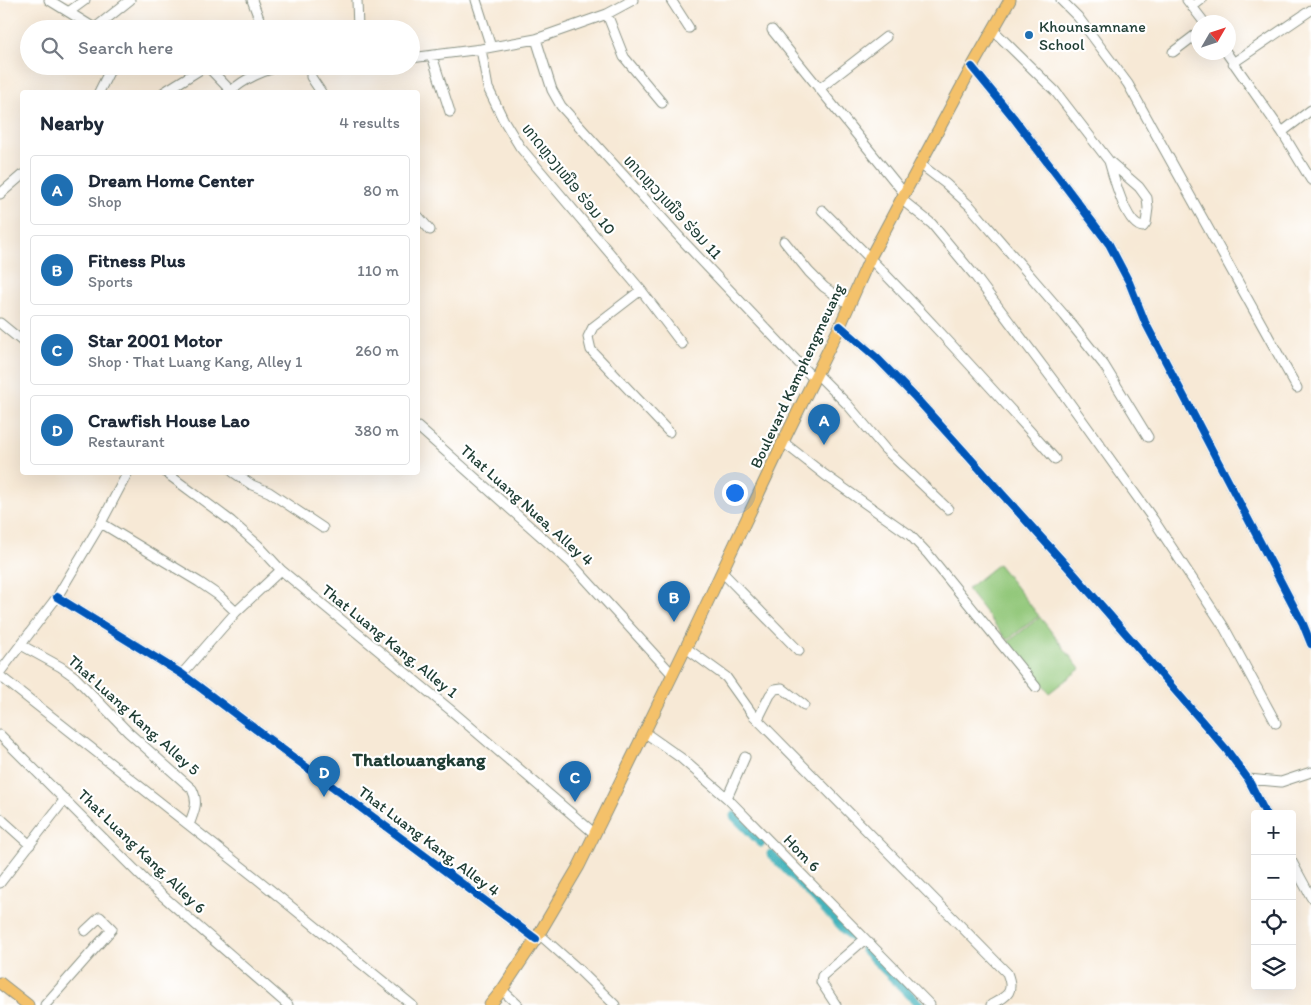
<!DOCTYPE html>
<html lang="en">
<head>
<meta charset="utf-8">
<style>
	:root { --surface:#fff; --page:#f2f2f3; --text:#1f2937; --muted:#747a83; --line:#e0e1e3; --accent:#1f6fb2 }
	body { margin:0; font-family:Itim,"Noto Sans Lao",sans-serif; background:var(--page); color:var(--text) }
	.controls { position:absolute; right:15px; bottom:15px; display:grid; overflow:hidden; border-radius:5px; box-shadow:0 5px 20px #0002 }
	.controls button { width:45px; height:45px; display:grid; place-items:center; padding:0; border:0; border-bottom:1px solid var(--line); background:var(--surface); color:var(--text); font:25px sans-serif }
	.compass { position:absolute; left:1191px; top:15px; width:45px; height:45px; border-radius:50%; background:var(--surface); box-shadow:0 5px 20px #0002; rotate:51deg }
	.you { position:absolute; left:734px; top:492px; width:18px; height:18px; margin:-12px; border:4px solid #fff; border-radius:50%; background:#1a73e8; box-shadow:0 0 0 8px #1a73e833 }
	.badge { display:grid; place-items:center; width:32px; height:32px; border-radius:50%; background:var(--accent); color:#fff; font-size:16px; font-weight:700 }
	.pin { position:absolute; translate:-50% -41px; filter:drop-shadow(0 1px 2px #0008) }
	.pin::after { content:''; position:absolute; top:26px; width:18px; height:15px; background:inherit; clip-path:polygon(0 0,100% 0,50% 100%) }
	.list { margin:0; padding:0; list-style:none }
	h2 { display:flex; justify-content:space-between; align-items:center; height:65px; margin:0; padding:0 20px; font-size:21px }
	h2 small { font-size:16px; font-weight:400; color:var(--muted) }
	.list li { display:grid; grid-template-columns:32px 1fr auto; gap:15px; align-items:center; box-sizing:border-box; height:70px; margin:0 10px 10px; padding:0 10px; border:1px solid var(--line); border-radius:5px }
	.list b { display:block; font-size:19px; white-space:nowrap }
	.list p { margin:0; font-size:16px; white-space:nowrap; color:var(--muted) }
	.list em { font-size:16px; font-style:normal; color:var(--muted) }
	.icon { flex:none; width:28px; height:28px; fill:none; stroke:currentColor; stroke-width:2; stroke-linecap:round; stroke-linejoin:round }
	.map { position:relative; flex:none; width:1311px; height:1005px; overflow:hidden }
	.search { position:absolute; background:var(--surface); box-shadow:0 5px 20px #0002; left:20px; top:20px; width:400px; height:55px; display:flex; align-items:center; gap:12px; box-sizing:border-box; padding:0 18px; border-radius:28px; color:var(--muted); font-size:19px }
	.panel { position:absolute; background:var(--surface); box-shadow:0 5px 20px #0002; left:20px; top:90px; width:400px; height:385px; border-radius:5px }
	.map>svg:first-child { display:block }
	.green { fill:#93c87a; stroke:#598257 }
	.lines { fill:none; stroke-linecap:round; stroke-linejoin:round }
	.canal { stroke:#44b4bc; stroke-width:9 }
	.minor-casing { stroke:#8b9385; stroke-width:11 }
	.major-casing { stroke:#8b9385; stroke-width:13 }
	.minor { stroke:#fff; stroke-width:9 }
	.major { stroke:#f4c16b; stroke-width:11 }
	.cycleway-casing { stroke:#fff; stroke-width:11 }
	.cycleway { stroke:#0057b8; stroke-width:8 }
	.poi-dot { fill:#1f6fb2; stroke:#fff; stroke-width:2 }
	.labels { text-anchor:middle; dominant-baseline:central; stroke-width:4.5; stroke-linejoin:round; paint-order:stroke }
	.poi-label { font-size:16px; fill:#1f3d34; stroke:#fff; text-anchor:start }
	.street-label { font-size:16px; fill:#1f3d34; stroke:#fff }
	.quarter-label { font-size:19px; font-weight:bold; fill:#1f3d34; stroke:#fff }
</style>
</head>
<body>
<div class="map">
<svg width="1311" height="1005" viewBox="0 0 1311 1005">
	<rect width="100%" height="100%" fill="#fff"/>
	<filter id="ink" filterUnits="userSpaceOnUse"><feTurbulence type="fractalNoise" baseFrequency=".02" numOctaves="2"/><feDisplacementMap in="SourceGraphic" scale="10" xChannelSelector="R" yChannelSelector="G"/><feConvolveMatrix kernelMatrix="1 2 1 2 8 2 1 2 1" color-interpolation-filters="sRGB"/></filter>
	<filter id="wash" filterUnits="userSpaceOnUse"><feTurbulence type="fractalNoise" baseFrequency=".0096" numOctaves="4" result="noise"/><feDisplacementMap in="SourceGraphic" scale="20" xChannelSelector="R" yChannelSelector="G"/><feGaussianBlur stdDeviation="1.12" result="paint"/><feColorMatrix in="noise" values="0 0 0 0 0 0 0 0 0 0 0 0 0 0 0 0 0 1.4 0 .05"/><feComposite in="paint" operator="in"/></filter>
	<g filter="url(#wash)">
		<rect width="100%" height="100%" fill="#f7e9d6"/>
		<path class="green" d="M998 564 1039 616 1007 640 967 589Z
			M1040 617 1080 669 1049 693 1008 642Z"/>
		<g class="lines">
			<path class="canal" d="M734 816 761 843
				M771 854 856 941
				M864 949 920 1005"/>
		</g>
	</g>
	<g filter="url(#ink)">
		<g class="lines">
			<g class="minor-casing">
				<path id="minor" d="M49 0 96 29
					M252 0 263 29
					M357 0 358 29
					M476 0 491 47
					M671 0 689 28
					M1061 0 1078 17 1128 84 1297 388
					M1187 0 1204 22
					M1192 7 1201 0
					M70 11 85 0
					M607 14 624 57 662 103
					M95 28 130 0
					M772 30 904 193
					M994 31 1055 91 1109 161 1139 187 1147 198 1148 208 1146 223 1143 227C1126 226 1113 175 1109 161
					M536 39 552 90 561 106 683 241 813 378
					M481 49 488 88 503 119 520 147 641 290 682 344
					M1173 52 1198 33
					M1226 52 1282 132 1311 180
					M432 56 450 112
					M411 58 481 49 536 39 607 14 633 0
					M1233 63 1311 10
					M207 66 231 91
					M311 66V77L321 92
					M972 67 1013 117 1109 244 1129 282 1145 322 1303 624 1311 644
					M819 89 886 37
					M99 92 112 66
					M164 92 206 66
					M230 92C244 79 265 69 284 66
					M1282 132 1311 110
					M920 164 946 184 970 206 1065 316 1104 365 1148 437
					M0 194 22 175
					M901 199 932 224 975 276 1059 388 1153 519 1224 627 1276 723
					M822 210C903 290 979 374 1055 459
					M418 216 430 230
					M784 241 809 272 824 287 849 304
					M641 290 593 327 588 337 591 350 669 432
					M0 323 22 341
					M840 326 878 359 915 397 1074 574 1226 749 1248 779 1266 814
					M816 373 848 405 885 449 948 509
					M418 427 571 563 673 675
					M783 442 825 475 910 535 928 554 1036 687
					M165 472 231 521 258 545 281 570 453 712 595 834
					M233 472 252 485 269 492 323 528
					M101 523 199 582 218 595 236 612
					M722 572 799 651
					M57 597 182 674 536 939
					M21 645 61 667 75 677 128 732 192 789C199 803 194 811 189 825
					M686 648 726 677 753 715 1007 973C1015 993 1007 996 991 1005
					M0 672 57 597 101 523 128 472
					M182 674 236 612 281 570
					M0 676 256 878 412 1005
					M758 719 770 695 775 689 782 688 804 705
					M644 732 681 758 727 798 930 1005
					M0 735 148 883 288 1005
					M1248 779 1281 782 1311 772
					M727 798 745 757
					M0 818 30 845
					M1292 862 1311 897
					M0 883 65 799
					M539 934 576 967 615 1005
					M502 990 518 1005
					M45 1005 112 929 100 917 85 931
					M836 1005 821 982 822 976 865 939"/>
			</g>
			<g class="major-casing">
				<path id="major" d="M0 983 28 1005
					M490 1005 502 990 536 939 579 866 690 639 783 442 840 326 870 258 972 67 1010 0"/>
			</g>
			<use href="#minor" class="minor"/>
			<use href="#major" class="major"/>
			<g class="cycleway-casing">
				<path id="cycleway" d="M972 67 1013 117 1109 244 1129 282 1145 322 1303 624 1311 644
					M840 326 878 359 915 397 1074 574 1226 749 1248 779 1266 814
					M57 597 182 674 536 939"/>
			</g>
			<use href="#cycleway" class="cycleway"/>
		</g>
	</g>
	<circle class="poi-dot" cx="1029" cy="35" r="5"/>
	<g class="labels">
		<g class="poi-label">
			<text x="1039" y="26">Khounsamnane<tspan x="1039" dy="18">School</tspan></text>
		</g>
		<g class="street-label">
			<text transform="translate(569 179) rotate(51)">ທາດຫຼວງເໜືອ ຮ່ອມ 10</text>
			<text transform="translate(673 207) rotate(47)">ທາດຫຼວງເໜືອ ຮ່ອມ 11</text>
			<text transform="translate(797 376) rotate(-65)">Boulevard Kamphengmeuang</text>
			<text transform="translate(527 505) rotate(42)">That Luang Nuea, Alley 4</text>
			<text transform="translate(390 641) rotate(39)">That Luang Kang, Alley 1</text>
			<text transform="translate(134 715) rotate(42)">That Luang Kang, Alley 5</text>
			<text transform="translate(429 841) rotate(37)">That Luang Kang, Alley 4</text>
			<text transform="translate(142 851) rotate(44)">That Luang Kang, Alley 6</text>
			<text transform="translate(802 853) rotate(46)">Hom 6</text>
		</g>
		<g class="quarter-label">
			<text x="419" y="759">Thatlouangkang</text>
		</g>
	</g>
</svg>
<div class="controls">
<button>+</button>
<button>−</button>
<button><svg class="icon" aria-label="locate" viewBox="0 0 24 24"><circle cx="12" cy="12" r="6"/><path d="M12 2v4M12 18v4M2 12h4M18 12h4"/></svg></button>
<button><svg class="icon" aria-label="layers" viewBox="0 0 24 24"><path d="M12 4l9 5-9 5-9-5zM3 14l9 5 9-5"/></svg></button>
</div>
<svg class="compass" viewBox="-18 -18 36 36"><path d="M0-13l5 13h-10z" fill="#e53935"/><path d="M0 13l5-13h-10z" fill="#747a83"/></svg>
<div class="you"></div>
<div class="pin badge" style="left:824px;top:445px">A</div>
<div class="pin badge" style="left:674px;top:622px">B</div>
<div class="pin badge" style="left:575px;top:802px">C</div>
<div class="pin badge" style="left:324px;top:797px">D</div>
<div class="search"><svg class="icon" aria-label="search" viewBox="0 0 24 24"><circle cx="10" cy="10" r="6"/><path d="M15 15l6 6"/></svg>Search here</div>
<section class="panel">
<h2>Nearby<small>4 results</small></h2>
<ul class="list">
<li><span class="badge">A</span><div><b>Dream Home Center</b><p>Shop</p></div><em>80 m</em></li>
<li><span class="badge">B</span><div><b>Fitness Plus</b><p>Sports</p></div><em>110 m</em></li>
<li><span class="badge">C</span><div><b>Star 2001 Motor</b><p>Shop · That Luang Kang, Alley 1</p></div><em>260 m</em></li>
<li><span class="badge">D</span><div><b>Crawfish House Lao</b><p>Restaurant</p></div><em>380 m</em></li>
</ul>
</section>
</div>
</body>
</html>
